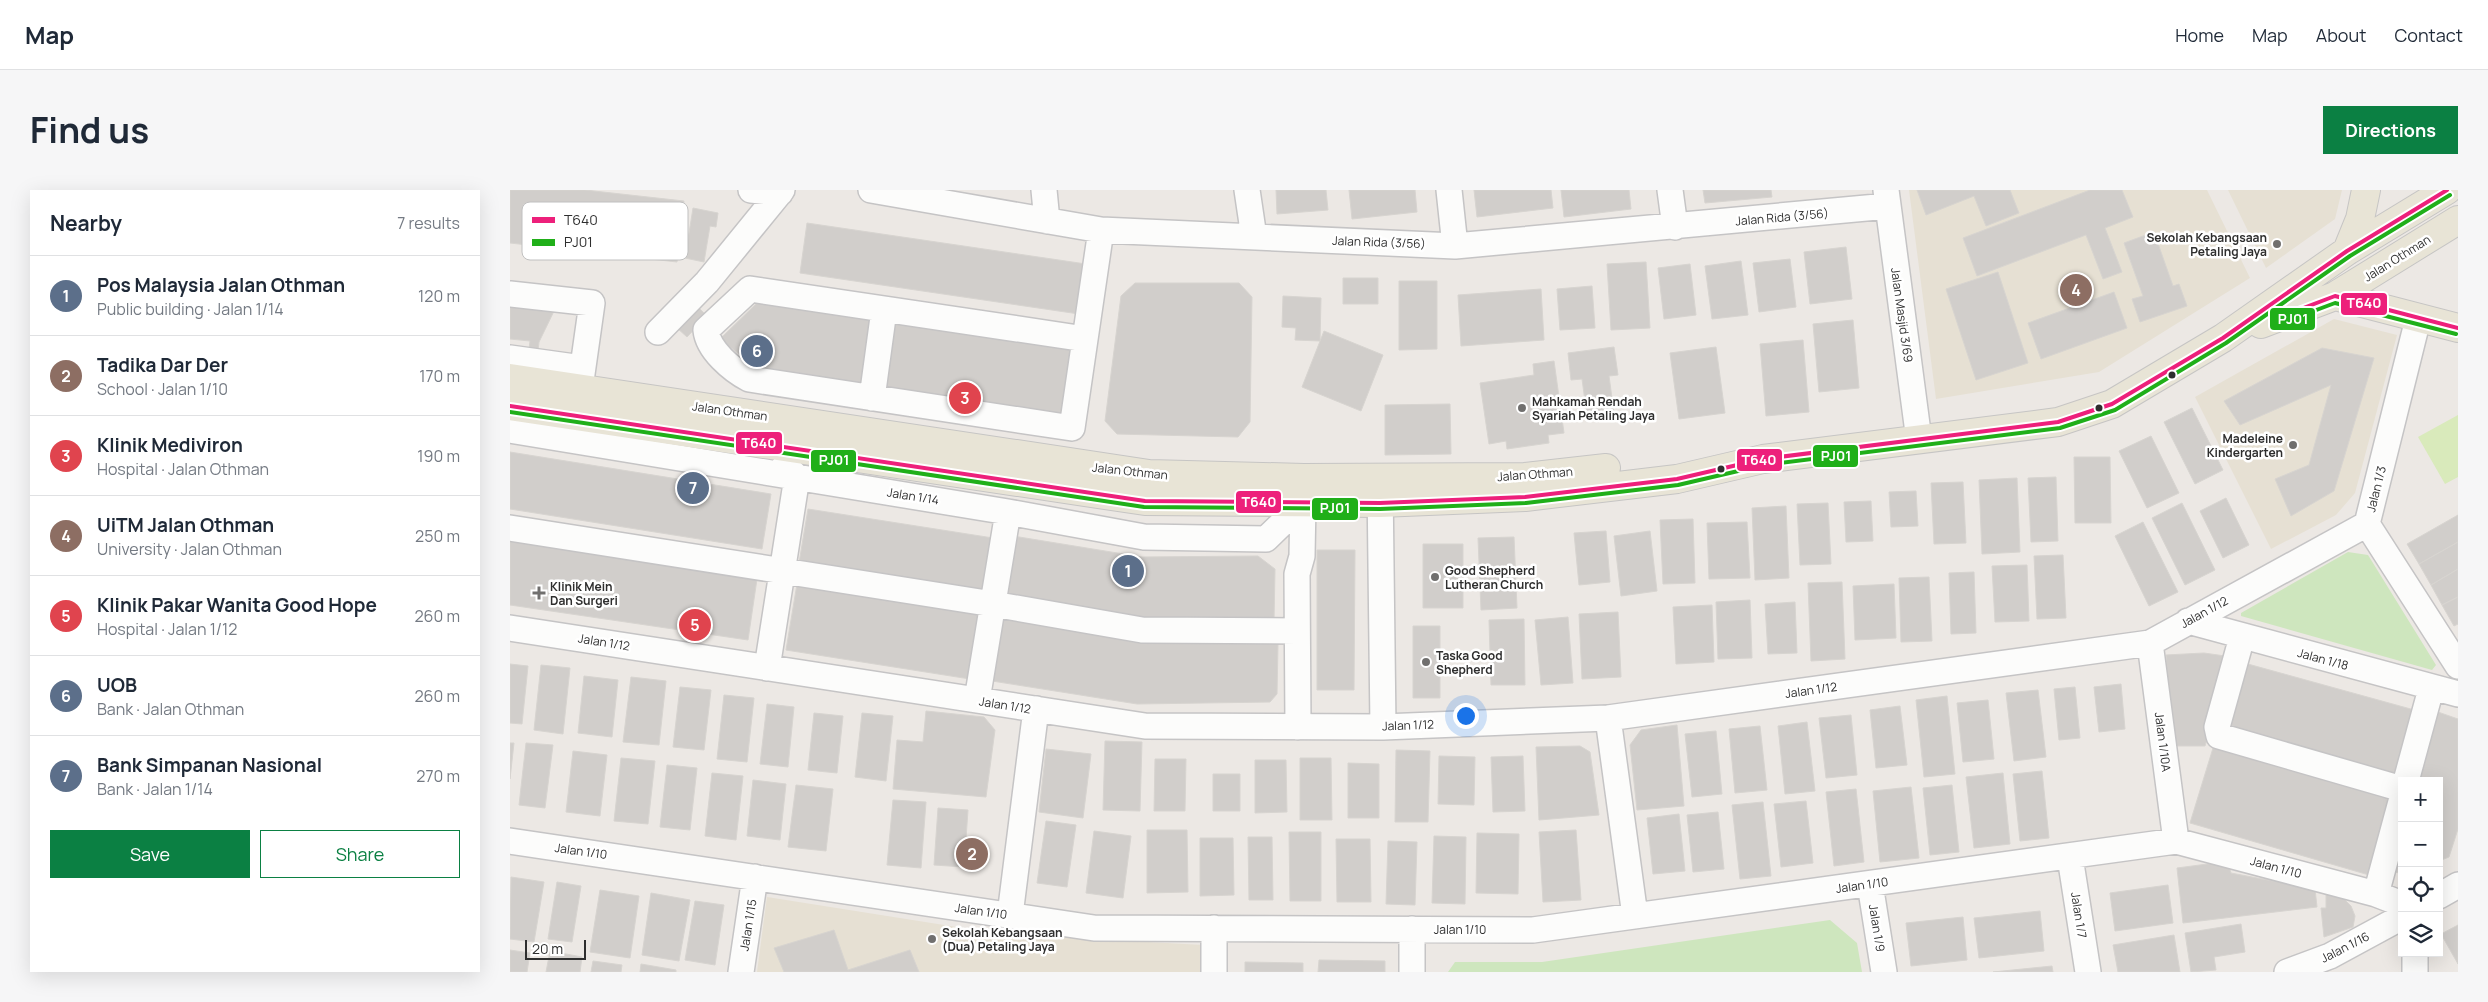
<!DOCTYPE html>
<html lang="en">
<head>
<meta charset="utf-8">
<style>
	:root { --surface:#fff; --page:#f6f6f7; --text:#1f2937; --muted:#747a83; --line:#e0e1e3; --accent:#0b8043 }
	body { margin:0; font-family:Manrope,sans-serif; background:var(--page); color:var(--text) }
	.controls { position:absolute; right:15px; bottom:15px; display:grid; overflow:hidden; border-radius:0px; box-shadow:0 5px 20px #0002 }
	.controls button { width:45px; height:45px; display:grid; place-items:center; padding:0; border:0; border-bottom:1px solid var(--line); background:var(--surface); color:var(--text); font:25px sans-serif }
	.scale { position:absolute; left:15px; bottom:12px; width:61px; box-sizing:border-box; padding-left:5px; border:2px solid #2e2e2e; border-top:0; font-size:14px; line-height:18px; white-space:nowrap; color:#2e2e2e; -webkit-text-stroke:4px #fff; paint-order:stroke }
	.you { position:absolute; left:955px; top:525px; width:18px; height:18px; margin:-12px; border:4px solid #fff; border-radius:50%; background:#1a73e8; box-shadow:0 0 0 8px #1a73e833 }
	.badge { display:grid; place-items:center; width:32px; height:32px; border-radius:50%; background:var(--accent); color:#fff; font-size:16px; font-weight:700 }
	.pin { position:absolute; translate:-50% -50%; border:2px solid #fff; box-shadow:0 1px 5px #0006 }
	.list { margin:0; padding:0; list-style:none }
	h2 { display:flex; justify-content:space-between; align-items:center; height:65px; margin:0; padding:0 20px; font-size:21px }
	h2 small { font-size:16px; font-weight:400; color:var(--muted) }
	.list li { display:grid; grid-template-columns:32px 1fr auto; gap:15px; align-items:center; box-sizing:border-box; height:80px; padding:0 20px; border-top:1px solid var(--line) }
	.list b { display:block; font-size:19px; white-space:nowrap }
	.list p { margin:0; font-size:16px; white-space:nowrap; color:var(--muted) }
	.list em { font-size:16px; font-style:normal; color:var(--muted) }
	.actions { display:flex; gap:10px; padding:15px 20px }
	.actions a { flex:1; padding:11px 0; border:1px solid var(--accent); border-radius:0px; text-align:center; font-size:18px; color:var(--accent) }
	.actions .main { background:var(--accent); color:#fff }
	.icon { flex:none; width:28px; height:28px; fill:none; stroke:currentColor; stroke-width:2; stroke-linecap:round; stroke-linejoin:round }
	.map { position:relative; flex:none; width:1948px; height:782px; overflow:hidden; border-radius:0px }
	header { display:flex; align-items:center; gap:30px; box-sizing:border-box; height:70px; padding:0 25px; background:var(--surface); border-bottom:1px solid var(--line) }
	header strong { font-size:24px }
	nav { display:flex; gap:28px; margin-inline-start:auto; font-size:18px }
	.intro { display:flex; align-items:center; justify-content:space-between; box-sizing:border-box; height:120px; padding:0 30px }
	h1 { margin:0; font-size:35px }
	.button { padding:12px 22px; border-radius:0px; background:var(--accent); color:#fff; font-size:18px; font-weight:700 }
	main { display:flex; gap:30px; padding:0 30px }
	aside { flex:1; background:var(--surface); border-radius:0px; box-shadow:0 5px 20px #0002 }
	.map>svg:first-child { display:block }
	.education { fill:#e6e0d3 }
	.green { fill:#cee6be }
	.pitch { fill:#d9eabb }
	.building { fill:#d1cecb; stroke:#d7d4d0 }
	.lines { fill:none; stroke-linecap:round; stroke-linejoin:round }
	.minor-casing { stroke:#c5c4c5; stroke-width:28 }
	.major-casing { stroke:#c6c5c4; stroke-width:30 }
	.minor { stroke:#fcfcfb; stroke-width:25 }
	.major { stroke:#e8e4d6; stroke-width:28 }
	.bus-1-casing { stroke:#fff; stroke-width:8 }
	.bus-2-casing { stroke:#fff; stroke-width:8 }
	.bus-1 { stroke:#ed207b; stroke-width:4 }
	.bus-2 { stroke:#20af19; stroke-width:4 }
	.poi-dot { fill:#706f6e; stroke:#fff; stroke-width:2 }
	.bus-dot { fill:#2e2e2e; stroke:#fff; stroke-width:2 }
	.labels { text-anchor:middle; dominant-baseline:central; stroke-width:5; stroke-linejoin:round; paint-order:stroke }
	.street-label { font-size:12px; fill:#2e2e2e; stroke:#fff }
	.poi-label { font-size:12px; font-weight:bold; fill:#2e2e2e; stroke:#fff; text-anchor:start }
	.key { fill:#fff; stroke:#c0c0c0; stroke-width:1 }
	.key-label { font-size:14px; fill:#2e2e2e }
	.line-badge { stroke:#fff; stroke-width:2 }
	.badge-label { font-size:14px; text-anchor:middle; font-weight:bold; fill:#fff }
</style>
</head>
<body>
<header>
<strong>Map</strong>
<nav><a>Home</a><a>Map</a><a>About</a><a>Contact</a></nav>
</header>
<div class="intro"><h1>Find us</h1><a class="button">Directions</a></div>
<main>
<aside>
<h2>Nearby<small>7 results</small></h2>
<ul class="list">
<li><span class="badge" style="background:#5c6f8a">1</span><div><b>Pos Malaysia Jalan Othman</b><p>Public building · Jalan 1/14</p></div><em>120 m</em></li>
<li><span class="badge" style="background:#8d6e63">2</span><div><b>Tadika Dar Der</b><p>School · Jalan 1/10</p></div><em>170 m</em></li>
<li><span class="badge" style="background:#e0444e">3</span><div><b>Klinik Mediviron</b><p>Hospital · Jalan Othman</p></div><em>190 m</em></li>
<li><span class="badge" style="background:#8d6e63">4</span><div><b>UiTM Jalan Othman</b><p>University · Jalan Othman</p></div><em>250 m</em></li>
<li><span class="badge" style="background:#e0444e">5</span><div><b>Klinik Pakar Wanita Good Hope</b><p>Hospital · Jalan 1/12</p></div><em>260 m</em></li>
<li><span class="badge" style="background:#5c6f8a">6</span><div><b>UOB</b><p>Bank · Jalan Othman</p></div><em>260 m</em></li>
<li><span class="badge" style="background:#5c6f8a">7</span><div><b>Bank Simpanan Nasional</b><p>Bank · Jalan 1/14</p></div><em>270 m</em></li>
</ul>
<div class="actions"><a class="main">Save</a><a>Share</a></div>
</aside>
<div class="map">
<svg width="1948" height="782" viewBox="0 0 1948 782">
	<rect width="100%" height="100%" fill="#ece8e4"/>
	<path class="education" d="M1399 0H1697L1740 88 1589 182 1426 209Z
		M1718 0H1832L1825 29 1756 78Z
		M1824 129 1887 145 1845 303 1826 325 1761 359 1685 207Z
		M257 707 491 744 693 755V782H247Z"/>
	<path class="green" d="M1838 362 1858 365 1926 475 1922 480 1731 426V423Z
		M1320 730 1347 753 1352 782H938L945 772H1032Z"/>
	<path class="pitch" d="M1948 225V287L1935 294 1908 247Z"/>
	<path class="building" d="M0 0H75L174 11 167 72 0 53Z
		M766 0H816L818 20 767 24Z
		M839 0H905L907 22 842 29Z
		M964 0H1041L1043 18 967 27Z
		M1051 0H1119L1121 19 1054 27Z
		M1193 0H1261L1262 7 1195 13Z
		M1407 0H1500L1509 23 1476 36 1464 6 1416 25Z
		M1580 0H1612L1623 27 1595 38 1612 82 1593 89 1576 45 1467 86 1453 48Z
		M183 18 208 23 206 37 200 36 194 72 175 68Z
		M297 33 576 74 569 124 290 83Z
		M1644 42 1663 96 1669 94 1677 116 1630 132 1622 109 1633 106 1614 53Z
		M1336 57 1342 109 1300 114 1294 62Z
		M1280 69 1286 117 1249 122 1243 73Z
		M1231 71 1238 125 1202 129 1195 76Z
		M1136 72 1140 138 1101 140 1097 74Z
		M1180 74 1186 125 1154 129 1148 78Z
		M1488 82 1518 173 1466 190 1436 99Z
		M833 88H868V114H833Z
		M889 91H927V159L889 160Z
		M625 93H729L742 107 740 232 728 247 607 244 595 231 611 106Z
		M1082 96 1085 138 1050 140 1047 99Z
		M1031 99 1034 150 951 156 948 105Z
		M1604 102 1617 138 1531 169 1518 133Z
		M773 106 811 108 810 151 785 150 786 138 772 137Z
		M251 109 367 127 355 194 276 184 239 172 210 149Z
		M0 111 46 117 29 152 27 169 18 168 20 151 0 149Z
		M187 116 197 126 177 147 166 137Z
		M380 130 566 157 556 226 370 199Z
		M1343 130 1349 198 1309 202 1303 134Z
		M814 141 873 165 851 221 792 197Z
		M1293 150 1299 222 1256 226 1250 154Z
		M1104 157 1108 185 1099 186 1104 223 1077 226 1072 189 1061 190 1058 163Z
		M1206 157 1215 223 1169 229 1160 163Z
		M1812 158 1864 168 1824 301 1781 326 1765 289 1799 275 1821 195 1730 235 1714 211Z
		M1044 171 1054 243 1038 245 1039 253 997 259 996 251 979 254 970 193 1024 185 1023 174Z
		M940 214 941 264 875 265V215Z
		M1682 218 1713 280 1685 294 1654 232Z
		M1641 246 1669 303 1637 318 1609 261Z
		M0 262 261 304 252 359 0 319Z
		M1564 267H1600L1601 333H1565Z
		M1546 287 1548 351 1521 352 1518 288Z
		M1507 288 1510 362 1472 364 1469 290Z
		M1453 292 1456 353 1424 354 1421 293Z
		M1406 301 1408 336 1381 337 1379 302Z
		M1716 308 1739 355 1713 368 1690 321Z
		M1361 311 1363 351 1336 352 1334 312Z
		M1318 313 1321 374 1290 375 1287 314Z
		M1672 313 1705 380 1675 395 1642 328Z
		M1276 316 1279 388 1245 390 1242 318Z
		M298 319 483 348 474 403 289 373Z
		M1948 325V352L1909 374 1897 354Z
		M1183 329 1185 393 1153 394 1150 330Z
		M1237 332 1240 388 1199 389 1197 333Z
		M1633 332 1668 402 1639 416 1605 346Z
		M1096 341 1100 392 1069 395 1064 343Z
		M1140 341 1147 401 1111 406 1104 346Z
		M503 346 632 367 748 366 765 379 764 431 625 428 495 404Z
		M1004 347 1007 418 971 420 968 348Z
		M0 350 247 389 238 450 0 415Z
		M1948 352V379L1921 395 1909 374Z
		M913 354H953V418H913Z
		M807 360H845L844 500H807Z
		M1553 365 1556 428 1527 429 1524 366Z
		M1517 375 1519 431 1485 432 1482 376Z
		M1948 379V407L1932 415 1921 395Z
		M1464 382 1466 443 1441 444 1439 383Z
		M1419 387 1422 451 1391 452 1389 388Z
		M1332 392 1335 469 1301 471 1298 393Z
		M287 394 470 423 460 489 276 460Z
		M1384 394 1386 448 1345 450 1343 396Z
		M1948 407V434L1944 436 1932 415Z
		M1240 410 1242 468 1208 469 1206 412Z
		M1285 412 1287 463 1258 464 1255 414Z
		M1202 415 1204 472 1166 474 1163 417Z
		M1108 422 1111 487 1072 489 1069 424Z
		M1058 427 1063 493 1031 495 1025 430Z
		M491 428 628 453 768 454 767 504 760 512 627 514 482 491Z
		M1014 429 1015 495H981L979 430Z
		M903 436H930V508H903Z
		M1694 463 1722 467 1695 556H1662L1656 465Z
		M1727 471 1908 521 1889 586 1709 536Z
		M0 474 18 476 12 534 0 533Z
		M31 475 60 478 53 544 24 540Z
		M74 486 108 490 102 547 68 543Z
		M121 487 156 491 149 555 113 552Z
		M1611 494 1615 539 1589 542 1584 497Z
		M170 497 201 500 194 560 163 557Z
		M1565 497 1570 548 1549 550 1544 499Z
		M1528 500 1536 567 1504 571 1496 503Z
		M214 505 244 508 237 572 207 569Z
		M1437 506 1445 584 1414 587 1406 510Z
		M1478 510 1484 569 1453 572 1447 513Z
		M257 514 284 517 278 577 250 574Z
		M1390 516 1397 575 1366 578 1360 520Z
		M416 521 474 527 485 540 476 607 383 599 387 550 413 552Z
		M1928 522 1948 529V639L1939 667 1929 671V591H1907Z
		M304 523 333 526 327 583 298 580Z
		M352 523 383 526 376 591 345 587Z
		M1341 525 1347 585 1316 588 1309 528Z
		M1297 532 1305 601 1275 604 1268 536Z
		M1167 535 1174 616 1127 620 1120 555 1131 540Z
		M1250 536 1257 600 1225 603 1219 539Z
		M1206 541 1212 604 1182 607 1175 544Z
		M595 551 632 552 630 621 593 620Z
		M0 553H4L0 589Z
		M16 553 43 555 35 618 9 615Z
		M1070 556 1080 562 1089 625 1029 630 1026 557Z
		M1703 558 1881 610 1859 685 1680 633Z
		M536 559 581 564 573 628 529 622Z
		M886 560 920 561 918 632H885Z
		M63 561 97 565 90 626 56 622Z
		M929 566 965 567 964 615 928 614Z
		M1013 566 1015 621 983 622 981 567Z
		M111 568 145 571 138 634 104 631Z
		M790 568H821L822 630H790Z
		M645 569H676L675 621H644Z
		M745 570H776L777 622 745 623Z
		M838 573 869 574V628H838Z
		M157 575 187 578 180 640 150 637Z
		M1532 581 1539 648 1510 651 1503 584Z
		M202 583 233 586 226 650 195 646Z
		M1493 583 1500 654 1464 658 1456 587Z
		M703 584H730V621H703Z
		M243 590 276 594 270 650 237 646Z
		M286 595 323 599 316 661 278 657Z
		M1442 595 1449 662 1420 665 1413 598Z
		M1401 597 1409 668 1370 672 1363 601Z
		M1346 599 1354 672 1324 676 1316 602Z
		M383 610 416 612 411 678 377 675Z
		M1296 611 1303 673 1271 677 1264 614Z
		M1253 612 1261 686 1230 689 1222 615Z
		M428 618 458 620 454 677 424 675Z
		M1208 622 1214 679 1183 682 1177 625Z
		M1169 624 1175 681 1143 684 1137 628Z
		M536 631 566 635 557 697 527 693Z
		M1892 639V684L1879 680Z
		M637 640H677L678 702 637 703Z
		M1066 640 1071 710 1033 712 1029 642Z
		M584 641 621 646 613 708 576 703Z
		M779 642H811V711H780Z
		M967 643 1009 644 1008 704 966 703Z
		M924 646 956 647 955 714 922 713Z
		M738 647H762L763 710H739Z
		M690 648H723L724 705 690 706Z
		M826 649H860L861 712H827Z
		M878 651 907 652 905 715 876 714Z
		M1705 673H1718L1721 683 1805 699 1807 717 1673 733 1667 678Z
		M1 687 34 692 24 752 0 749Z
		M47 692 71 696 62 752 38 749Z
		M1658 695 1663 733 1605 741 1600 703Z
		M90 700 129 706 120 768 80 762Z
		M141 703 180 710 169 771 132 765Z
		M1816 703 1829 704 1841 716 1845 726 1843 737 1814 747 1811 718H1816Z
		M185 711 214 715 205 775 175 770Z
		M1530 721 1534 761 1469 768 1464 728Z
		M1453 727 1457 770 1401 776 1396 733Z
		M1731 734 1735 762 1704 767 1706 780 1681 782 1675 743Z
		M1948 735V774L1931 744Z
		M324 740 338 780 400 760 409 782H274L264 758Z
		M1664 745 1670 782H1608L1603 755Z
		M0 760 20 763 17 782H0Z
		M40 761 72 767 70 782H36Z
		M809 770 875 771V782H808Z
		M83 771 112 775 111 782H81Z
		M735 772 793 773V782H735Z
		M131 774 166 780V782H130Z
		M1542 776 1543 782H1483Z"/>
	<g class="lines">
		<g class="minor-casing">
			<path id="minor" d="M241 0 270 3
				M361 0 591 40 945 56 1378 16
				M534 0 537 31
				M737 0 744 47
				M939 0 945 56
				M1160 0 1165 37
				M1376 0 1409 250
				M0 104 82 113 70 198
				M1908 129 1857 334 1948 476
				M148 142 197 92 272 0
				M575 149 240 99 196 140C198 160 222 180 239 189L562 238 591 40
				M0 168 72 178
				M362 208 374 120
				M0 240 498 322 634 347 756 349 793 313
				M870 294 873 537
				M0 338 483 414 632 440 787 441
				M1678 431 1948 504
				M0 438 635 536 873 537 1098 528 1640 453 1857 334
				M1732 447 1707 537 1709 546 1892 599
				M1640 453 1666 651
				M257 478 287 287 275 275
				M467 510 498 322
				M1098 528 1125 726
				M788 537 787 384 792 366 793 313
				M1896 591 1921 499
				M0 651 584 738 1023 740 1666 651 1866 704 1892 714
				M1560 667 1578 782
				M1360 694 1374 782
				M1866 704 1892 608
				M1929 706 1948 695
				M500 725 526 519
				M231 782 245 687
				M704 782V738
				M902 782V739
				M1777 782 1820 766 1892 727
				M1905 782V763"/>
		</g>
		<g class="major-casing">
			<path id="major" d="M1837 61 1850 29 1856 0
				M1825 106 1948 138
				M1751 134 1825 106 1948 30
				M0 188 639 284 794 288 1015 287 1096 278
				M0 216 635 311 870 313 1015 307 1167 289 1253 269 1548 232 1602 214 1713 148 1837 61 1937 0"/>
		</g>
		<use href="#minor" class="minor"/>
		<use href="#major" class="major"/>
		<g class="bus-1-casing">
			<path id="bus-1" d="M1762 130 1825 106 1948 138
				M0 216 635 311 870 313 1015 307 1167 289 1253 269 1548 232 1602 214 1713 148 1837 61 1937 0"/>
		</g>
		<g class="bus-2-casing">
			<path id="bus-2" d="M1764 136 1825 113 1946 144
				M0 222 634 317 870 319 1016 313 1168 295 1254 275 1550 238 1605 220 1716 153 1840 66 1940 5"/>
		</g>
		<use href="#bus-1" class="bus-1"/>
		<use href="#bus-2" class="bus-2"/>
	</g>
	<g class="poi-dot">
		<circle cx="1767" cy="54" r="5"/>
		<circle cx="1012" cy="218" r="5"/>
		<circle cx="1783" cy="255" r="5"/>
		<circle cx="925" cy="387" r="5"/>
		<path d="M26.5 395.5h5v5h5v5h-5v5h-5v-5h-5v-5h5z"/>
		<circle cx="916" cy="472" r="5"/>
		<circle cx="422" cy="749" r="5"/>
	</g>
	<g class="bus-dot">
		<circle cx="1662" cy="185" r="4.5"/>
		<circle cx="1589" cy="218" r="4.5"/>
		<circle cx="1211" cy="279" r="4.5"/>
	</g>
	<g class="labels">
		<g class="street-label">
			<text transform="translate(1272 27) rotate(-5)">Jalan Rida (3/56)</text>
			<text transform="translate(869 52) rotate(2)">Jalan Rida (3/56)</text>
			<text transform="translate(1887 68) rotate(-32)">Jalan Othman</text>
			<text transform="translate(1392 125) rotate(82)">Jalan Masjid 3/69</text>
			<text transform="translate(220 221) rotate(8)">Jalan Othman</text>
			<text transform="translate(620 281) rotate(6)">Jalan Othman</text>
			<text transform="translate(1025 284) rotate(-4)">Jalan Othman</text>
			<text transform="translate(1866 299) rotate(-76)">Jalan 1/3</text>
			<text transform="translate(403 306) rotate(9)">Jalan 1/14</text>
			<text transform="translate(1694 422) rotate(-29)">Jalan 1/12</text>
			<text transform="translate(94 452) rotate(9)">Jalan 1/12</text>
			<text transform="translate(1813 469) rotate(15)">Jalan 1/18</text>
			<text transform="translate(1301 500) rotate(-8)">Jalan 1/12</text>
			<text transform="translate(495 515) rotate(9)">Jalan 1/12</text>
			<text transform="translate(898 535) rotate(-2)">Jalan 1/12</text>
			<text transform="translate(1653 552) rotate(83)">Jalan 1/10A</text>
			<text transform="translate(71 661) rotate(8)">Jalan 1/10</text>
			<text transform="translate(1766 677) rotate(15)">Jalan 1/10</text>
			<text transform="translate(1352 695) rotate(-8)">Jalan 1/10</text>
			<text transform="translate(471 721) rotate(8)">Jalan 1/10</text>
			<text transform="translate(1569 725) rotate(81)">Jalan 1/7</text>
			<text transform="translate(238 735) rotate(-81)">Jalan 1/15</text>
			<text transform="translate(1367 738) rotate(81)">Jalan 1/9</text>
			<text x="950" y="739">Jalan 1/10</text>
			<text transform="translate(1835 757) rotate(-27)">Jalan 1/16</text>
		</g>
		<g class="poi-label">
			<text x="1757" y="47" text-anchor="end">Sekolah Kebangsaan<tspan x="1757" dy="14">Petaling Jaya</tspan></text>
			<text x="1022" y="211">Mahkamah Rendah<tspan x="1022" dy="14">Syariah Petaling Jaya</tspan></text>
			<text x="1773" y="248" text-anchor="end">Madeleine<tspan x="1773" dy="14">Kindergarten</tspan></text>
			<text x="935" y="380">Good Shepherd<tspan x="935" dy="14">Lutheran Church</tspan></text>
			<text x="40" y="396">Klinik Mein<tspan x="40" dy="14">Dan Surgeri</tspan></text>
			<text x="926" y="465">Taska Good<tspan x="926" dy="14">Shepherd</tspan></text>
			<text x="432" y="742">Sekolah Kebangsaan<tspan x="432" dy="14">(Dua) Petaling Jaya</tspan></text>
		</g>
	</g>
	<rect x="12" y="12" width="166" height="58" rx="8" class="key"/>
	<rect x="22" y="27" width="23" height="6" fill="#ed207b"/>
	<rect x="22" y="49" width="23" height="7" fill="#20af19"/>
	<g class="key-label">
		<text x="54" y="35">T640</text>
		<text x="54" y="57">PJ01</text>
	</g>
	<g class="line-badge">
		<rect x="1830" y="102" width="48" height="24" rx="5" fill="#ed207b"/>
		<rect x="1759" y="117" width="47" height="24" rx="5" fill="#20af19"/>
		<rect x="225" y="241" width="48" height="24" rx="5" fill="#ed207b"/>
		<rect x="1302" y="254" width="47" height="24" rx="5" fill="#20af19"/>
		<rect x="1226" y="258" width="47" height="24" rx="5" fill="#ed207b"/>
		<rect x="300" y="259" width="47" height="24" rx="5" fill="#20af19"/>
		<rect x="725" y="300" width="47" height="24" rx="5" fill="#ed207b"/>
		<rect x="801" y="307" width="48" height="24" rx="5" fill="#20af19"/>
	</g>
	<g class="badge-label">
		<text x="1854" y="118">T640</text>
		<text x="1783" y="134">PJ01</text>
		<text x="249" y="258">T640</text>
		<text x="1326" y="271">PJ01</text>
		<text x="1249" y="275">T640</text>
		<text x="324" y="275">PJ01</text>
		<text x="749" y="317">T640</text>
		<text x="825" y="323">PJ01</text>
	</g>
</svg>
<div class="controls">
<button>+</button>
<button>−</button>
<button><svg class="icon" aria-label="locate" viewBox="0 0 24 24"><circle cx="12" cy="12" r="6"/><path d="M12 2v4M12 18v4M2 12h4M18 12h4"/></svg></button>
<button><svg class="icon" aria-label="layers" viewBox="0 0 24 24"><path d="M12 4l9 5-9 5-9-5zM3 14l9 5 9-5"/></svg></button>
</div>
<div class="scale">20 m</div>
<div class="you"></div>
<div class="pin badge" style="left:618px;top:381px;background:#5c6f8a">1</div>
<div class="pin badge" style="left:462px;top:664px;background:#8d6e63">2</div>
<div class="pin badge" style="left:455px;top:208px;background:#e0444e">3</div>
<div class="pin badge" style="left:1566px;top:100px;background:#8d6e63">4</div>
<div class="pin badge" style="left:185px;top:435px;background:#e0444e">5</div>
<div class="pin badge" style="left:247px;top:161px;background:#5c6f8a">6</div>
<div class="pin badge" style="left:183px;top:298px;background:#5c6f8a">7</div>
</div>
</main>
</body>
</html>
